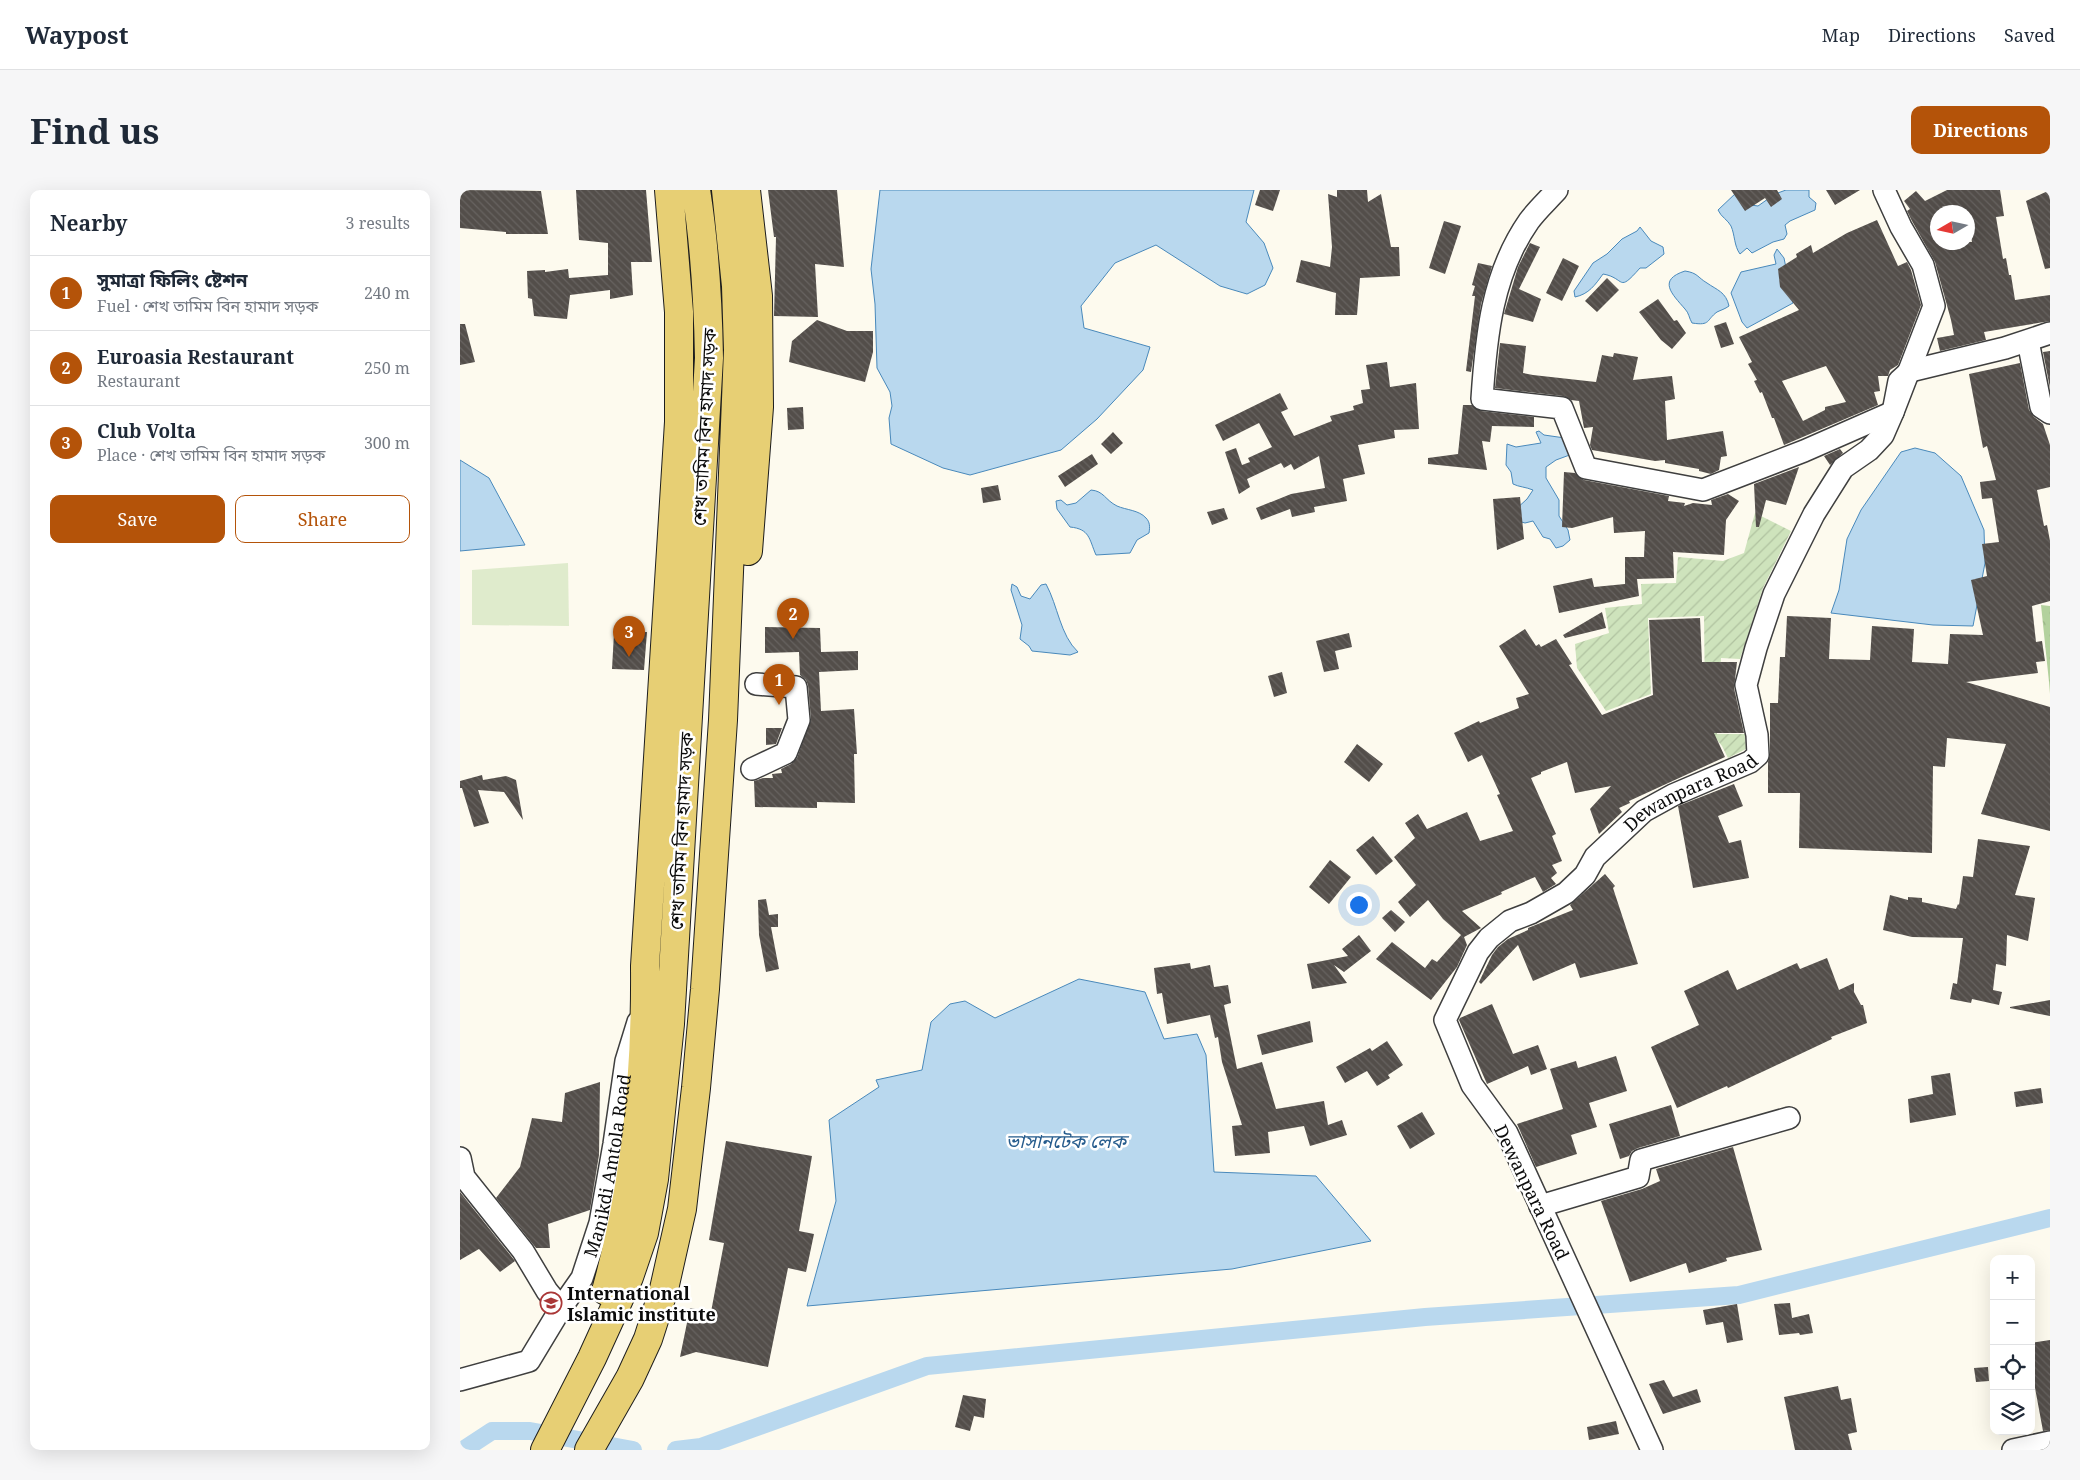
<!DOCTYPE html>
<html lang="en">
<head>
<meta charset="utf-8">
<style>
	:root { --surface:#fff; --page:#f6f6f7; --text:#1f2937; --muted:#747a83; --line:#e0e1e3; --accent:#b45309 }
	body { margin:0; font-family:"Noto Serif","Noto Sans Bengali",serif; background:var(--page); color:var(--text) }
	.controls { position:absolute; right:15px; bottom:15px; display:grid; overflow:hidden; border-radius:10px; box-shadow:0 5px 20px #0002 }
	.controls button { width:45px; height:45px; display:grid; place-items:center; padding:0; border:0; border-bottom:1px solid var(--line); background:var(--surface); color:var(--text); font:25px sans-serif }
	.compass { position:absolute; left:1470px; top:15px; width:45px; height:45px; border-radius:50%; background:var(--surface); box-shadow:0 5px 20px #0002; rotate:261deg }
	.you { position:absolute; left:898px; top:714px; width:18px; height:18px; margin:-12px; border:4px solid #fff; border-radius:50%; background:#1a73e8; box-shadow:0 0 0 8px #1a73e833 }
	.badge { display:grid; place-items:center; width:32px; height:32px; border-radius:50%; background:var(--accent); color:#fff; font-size:16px; font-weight:700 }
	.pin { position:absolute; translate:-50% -41px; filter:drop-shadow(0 1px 2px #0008) }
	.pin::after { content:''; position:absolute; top:26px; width:18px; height:15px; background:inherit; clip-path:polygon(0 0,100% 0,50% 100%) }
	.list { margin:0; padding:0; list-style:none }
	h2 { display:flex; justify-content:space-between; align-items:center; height:65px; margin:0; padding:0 20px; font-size:21px }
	h2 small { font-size:16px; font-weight:400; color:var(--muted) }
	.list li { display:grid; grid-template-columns:32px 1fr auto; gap:15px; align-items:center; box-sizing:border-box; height:75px; padding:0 20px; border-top:1px solid var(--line) }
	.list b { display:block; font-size:19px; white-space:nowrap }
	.list p { margin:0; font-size:16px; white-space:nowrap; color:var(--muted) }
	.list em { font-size:16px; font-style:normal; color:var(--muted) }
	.actions { display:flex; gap:10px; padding:15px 20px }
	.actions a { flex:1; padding:11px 0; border:1px solid var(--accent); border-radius:10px; text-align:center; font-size:18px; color:var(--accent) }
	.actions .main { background:var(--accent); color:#fff }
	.icon { flex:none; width:28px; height:28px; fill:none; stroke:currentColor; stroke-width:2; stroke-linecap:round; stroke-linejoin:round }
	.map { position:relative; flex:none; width:1590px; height:1260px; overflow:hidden; border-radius:10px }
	header { display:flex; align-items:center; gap:30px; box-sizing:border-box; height:70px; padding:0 25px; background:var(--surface); border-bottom:1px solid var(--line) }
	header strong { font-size:24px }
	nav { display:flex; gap:28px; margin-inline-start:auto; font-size:18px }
	.intro { display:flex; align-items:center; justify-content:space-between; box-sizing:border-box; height:120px; padding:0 30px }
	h1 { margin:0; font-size:35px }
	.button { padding:12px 22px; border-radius:10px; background:var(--accent); color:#fff; font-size:18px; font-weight:700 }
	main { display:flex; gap:30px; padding:0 30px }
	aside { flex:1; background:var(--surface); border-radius:10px; box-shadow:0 5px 20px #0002 }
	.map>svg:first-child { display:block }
	.forest { fill:url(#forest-crowns) }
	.garden { fill:url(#garden-furrows) }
	.pitch { fill:#dfebcc }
	.water { fill:#b9d8ee; stroke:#4989bb }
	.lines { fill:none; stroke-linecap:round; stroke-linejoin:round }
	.canal { stroke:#b9d8ee; stroke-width:18 }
	.building { fill:url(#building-back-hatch); fill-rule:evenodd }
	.minor-casing { stroke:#3f3f3f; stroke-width:24 }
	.major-casing { stroke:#1d1d1d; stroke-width:30 }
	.minor { stroke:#fff; stroke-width:21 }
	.major { stroke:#e7cf74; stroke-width:28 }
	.labels { text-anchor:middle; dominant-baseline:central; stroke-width:5; stroke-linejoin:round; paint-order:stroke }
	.street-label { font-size:18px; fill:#0c0c0c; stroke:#fff }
	.poi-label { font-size:18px; font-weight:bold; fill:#0c0c0c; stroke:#fff; text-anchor:start }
	.water-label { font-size:19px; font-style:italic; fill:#265c8d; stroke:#fff }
</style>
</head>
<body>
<header>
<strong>Waypost</strong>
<nav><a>Map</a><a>Directions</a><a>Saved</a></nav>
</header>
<div class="intro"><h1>Find us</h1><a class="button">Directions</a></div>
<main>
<aside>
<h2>Nearby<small>3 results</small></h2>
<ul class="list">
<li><span class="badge">1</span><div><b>সুমাত্রা ফিলিং ষ্টেশন</b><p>Fuel · শেখ তামিম বিন হামাদ সড়ক</p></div><em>240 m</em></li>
<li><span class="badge">2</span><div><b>Euroasia Restaurant</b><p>Restaurant</p></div><em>250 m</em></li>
<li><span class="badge">3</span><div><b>Club Volta</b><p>Place · শেখ তামিম বিন হামাদ সড়ক</p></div><em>300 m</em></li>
</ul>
<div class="actions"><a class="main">Save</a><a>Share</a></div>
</aside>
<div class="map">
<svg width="1590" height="1260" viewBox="0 0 1590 1260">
	<defs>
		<pattern id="forest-crowns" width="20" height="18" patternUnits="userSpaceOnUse" patternTransform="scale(1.25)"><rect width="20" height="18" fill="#b3d19d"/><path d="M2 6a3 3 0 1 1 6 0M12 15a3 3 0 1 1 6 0" fill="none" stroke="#99b286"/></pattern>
		<pattern id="garden-furrows" width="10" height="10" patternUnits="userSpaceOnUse" patternTransform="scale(1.25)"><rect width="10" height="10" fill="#cee3bc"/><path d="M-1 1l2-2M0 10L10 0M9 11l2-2" fill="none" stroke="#b0c2a0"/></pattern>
		<pattern id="building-back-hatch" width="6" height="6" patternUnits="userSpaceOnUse" patternTransform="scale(1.25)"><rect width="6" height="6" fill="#534e4a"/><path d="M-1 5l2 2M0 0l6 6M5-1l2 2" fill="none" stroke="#676360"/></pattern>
	</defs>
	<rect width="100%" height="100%" fill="#fdfaee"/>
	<path class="forest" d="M1581 415 1590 416V504L1589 492Z"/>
	<path class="garden" d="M1295 323 1331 341 1303 398 1280 469 1261 468 1257 544H1285L1286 559 1268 568 1262 556 1253 545 1245 513 1244 426 1188 428 1191 504 1146 521 1117 478 1115 454 1149 443 1145 418 1182 414 1181 394 1216 393 1218 367 1263 371 1284 363Z"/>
	<path class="pitch" d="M108 373 109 436 12 435V380Z"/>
	<path class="water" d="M420 0H794L786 32 804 53 813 78 805 95 787 104 760 96 696 55 655 73 621 116 624 138 690 157 683 180 637 229 601 260 510 285 483 278 431 254 429 228 432 216 430 202 417 178 415 114 411 79Z
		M1326 0H1349V7L1356 13 1355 20 1330 31 1325 35 1327 44 1324 49 1313 52 1292 63 1287 58 1280 64C1274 56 1275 45 1271 36 1268 30 1261 27 1258 20L1277 2 1291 15 1298 16 1315 4Z
		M1180 37 1191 51 1203 57 1204 64 1186 78H1180C1157 104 1166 88 1143 84 1135 95 1129 104 1115 107L1114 101 1133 73 1147 64 1162 49 1177 41Z
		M1317 59 1324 68 1333 113 1287 138 1282 132 1271 103 1281 82 1316 74 1314 65Z
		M1225 81C1238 83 1237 87 1247 93 1257 100 1266 102 1269 116 1265 119 1261 120 1257 122 1246 130 1251 136 1232 133 1229 128 1229 123 1225 119 1212 104 1197 90 1225 81Z
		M1079 241 1084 245 1105 248 1115 263 1096 270 1086 277V288L1099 310V326L1108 340 1110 350 1103 356 1096 358 1090 349 1083 347 1073 331 1065 333 1058 331 1055 320 1067 309 1073 300C1066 297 1059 297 1053 294L1051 282 1046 275 1047 254 1056 257 1081 253 1076 242Z
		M1455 258 1475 263 1501 286 1524 340 1525 373 1513 436 1473 435 1371 423 1379 400 1387 349 1401 320 1441 262Z
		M0 270 29 288 65 355 0 361Z
		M631 300C644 301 645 310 657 316 666 320 679 320 686 328 690 332 690 337 689 343L677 350 670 363 636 365C629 349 630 339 610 337L597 319 596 311 601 310 607 315 616 313Z
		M552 394 557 397 561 406 570 409 581 395 586 394C598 416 600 445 618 462L610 465 572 461 569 456 560 449 562 435 551 400Z
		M619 789 685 802 704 849 737 844 746 865 754 982 856 986 911 1051 772 1079 347 1116 376 1011 369 930 419 897 416 890 462 880 471 832 490 814 505 811 535 828Z"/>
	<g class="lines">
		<path class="canal" d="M3 1260 32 1241H70L173 1260
			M216 1260 241 1257 467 1176 965 1127 1279 1105 1590 1028"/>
	</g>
	<path class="building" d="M0 0 81 1 88 44H46V42L0 38Z
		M116 0H186L192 72H171L173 105 150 109V100L110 105 107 129 74 126 72 109 68 108 67 81 85 80V82L108 79 109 88 148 85V53L119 50Z
		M308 0H377L384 77 355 74 358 127 314 126 316 47H314Z
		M800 0H820L813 21 795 15Z
		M877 0H907L908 12 921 4 931 57H939L940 86 900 88 897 125H875L876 103 836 92 841 70 870 77 872 57 868 4 877 7Z
		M1271 0H1317L1322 9 1311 17 1305 8 1285 21Z
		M1366 0H1400L1375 15Z
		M1487 0H1540L1544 26 1536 27 1543 69 1546 68 1549 85H1551L1555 110 1590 105V131L1524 142 1526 150 1480 161 1477 148 1494 145 1491 130 1475 72 1452 31 1447 21 1450 19 1444 11 1456 1 1465 11ZM1478 22H1508L1512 52H1478Z
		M1590 0V78L1585 79 1566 11Z
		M1417 30 1438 76 1447 72 1451 80 1461 115 1438 175 1430 180 1428 186H1418L1420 201 1414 202 1418 215 1324 255 1314 228H1312L1302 202 1300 203 1294 191 1297 190 1288 174 1292 172 1279 147 1339 120 1320 97 1318 79 1337 67 1336 64 1351 55 1353 63 1387 43ZM1366 176 1386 212 1365 217V220L1343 231 1322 191Z
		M984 31 1001 36 985 84 969 78Z
		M1070 53 1080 57 1059 99 1081 109 1073 132 1044 124 1058 77Z
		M1103 68 1119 76 1102 111 1086 103Z
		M1018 73 1032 76 1021 114 1011 182 1006 181 1015 106H1012L1015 96 1012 95Z
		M1147 88 1159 100 1137 122 1125 111Z
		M1198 109 1214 131 1217 130 1226 143 1212 159 1201 150 1179 122Z
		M357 130 387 141H413V162L405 192 329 172 332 151Z
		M1266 132 1274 154 1261 158 1254 136Z
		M0 134H5L15 172 0 175Z
		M1040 153 1066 156 1063 183 1073 185 1136 192 1142 165 1153 167 1154 163 1178 167 1173 190 1212 186 1215 209 1205 211 1207 250 1263 241 1267 266 1261 267 1259 280 1251 284 1239 281V279L1205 273V270L1195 271 1132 260 1130 255 1133 237 1124 238 1119 211 1111 210 1103 206 1035 198Z
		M1590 161V198L1583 162Z
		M927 172 930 197 956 193 959 239 934 240 935 248 898 255 905 284 883 289 887 311 854 317 855 322 832 327 830 319 801 330 796 318 831 304 865 298 859 266 834 280 831 274 824 278 821 273 787 289 790 297 779 304 765 262 776 258 782 275 790 272 788 268 812 257 799 233 763 251 755 235 820 203 828 219 821 222 834 246 872 231 870 226 894 220 893 216 903 213 901 200 910 199 906 175Z
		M1560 173 1569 220 1574 227 1583 234 1590 255V297L1577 300 1584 336 1587 335 1590 351V411L1572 416 1576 452 1582 451 1585 471 1576 472 1578 483 1506 492 1590 517V641L1521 624 1546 554 1487 548 1485 577 1473 576 1472 663 1339 658 1340 603H1308V572L1310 564V513H1318L1320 467H1325L1327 426 1371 428 1369 469 1410 470 1412 436 1454 439 1452 472 1488 474 1490 444 1523 445 1511 390 1527 386 1522 354 1539 352 1532 308 1522 309 1520 292 1536 290 1527 256 1523 258 1509 184Z
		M1003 215H1012L1021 221 1074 227V237L1032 236 1030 252 1022 251 1027 280 968 274V268L998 264Z
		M343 217 344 239 328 240 327 218Z
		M653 242 663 253 651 264 641 254Z
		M1380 259 1383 263 1370 275 1364 266Z
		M632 264 638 274 605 297 598 286Z
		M1339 277 1326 315 1306 310 1299 337H1296L1294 294Z
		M1104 282 1115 283 1124 290 1209 306 1208 311 1225 313 1224 316 1233 313 1252 315 1251 310 1268 304 1279 311 1266 330 1264 365 1213 362 1214 388 1177 389 1179 406 1099 423 1093 396 1132 388 1134 397 1165 394V367H1184L1185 341 1154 343 1153 327 1112 338 1102 337Z
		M538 295 541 310 523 313 521 298Z
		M1060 307 1064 349 1037 360 1033 309Z
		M764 318 768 329 752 335 747 322Z
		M1142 422 1146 438 1105 448 1103 445Z
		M1240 428 1242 472H1277L1274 498 1284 543H1254L1265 567 1169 611 1170 613 1159 618 1162 622 1139 644 1130 619 1151 596 1115 603 1107 572 1081 582V584L1071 588 1096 644 1092 646 1102 671 1092 675 1097 683 1091 688 1096 694 1083 702 1075 687 1041 702 1042 704 1002 721 1021 738 1004 747 1007 755 997 777 971 810 916 769 932 752 965 778 972 769 977 772 1001 745 983 729 968 710 950 727 938 712 956 695 934 667 955 648 945 633 958 624 967 639 1007 622 1020 651 1053 641 1037 605 1040 604 1022 565 1008 572 994 543 1019 531 1020 533 1059 518 1056 508 1069 504 1039 456 1065 439 1076 456 1079 454 1081 457 1096 449 1112 474 1109 475 1142 525 1193 505 1189 430Z
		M305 437 360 438 361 462 398 461V480L359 482 361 521 394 519 397 564H394L395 613 357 612V618L295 617 294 591 303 588H313L312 584 322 583 321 579 331 574 337 568 351 529 348 495 346 490 340 485 339 462 305 463Z
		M187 442 184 480 152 479 154 443Z
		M889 443 892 457 875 461 879 479 864 482 856 451Z
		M822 482 827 503 814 507 808 486Z
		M306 538H322L316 554 306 555Z
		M897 554 923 574 909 592 884 572Z
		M22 585 23 590 46 586 56 590 63 630 44 602 18 600 29 633 14 637 2 598H0V591Z
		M1274 594 1283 616 1258 626 1269 653 1281 650 1289 688 1233 698 1218 616Z
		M913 646 933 671 916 685 896 660Z
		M1518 649 1570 656 1555 705 1575 708 1568 751 1547 745 1546 776 1536 774 1533 800 1542 802 1539 815 1512 809 1511 813 1490 809 1493 793 1497 794 1503 748 1452 747 1423 740 1430 705 1448 710V707L1462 708V712L1496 719 1498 714 1499 715 1503 686 1513 687Z
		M870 670 891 687 869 714 849 697Z
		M1145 684 1155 696 1153 698 1178 774 1120 788 1115 773 1073 791 1058 755 1021 794 1019 792 1032 765 1038 757 1048 749 1068 740V738L1113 720 1110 715Z
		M306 709 309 725 318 724V737H311L319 779 306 782 299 745 298 710Z
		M931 720 945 732 935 742 922 728Z
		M899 745 911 761 884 782 874 775 887 793 852 799 847 774 888 766 882 759Z
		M1367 768 1379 800 1394 793V802L1401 815H1403L1407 833 1371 847 1372 849 1268 898 1267 896 1217 918 1191 857 1239 835 1224 801 1268 780 1277 800 1337 773 1340 779Z
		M730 773 731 779 750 775 754 797 768 795 771 813 764 815 777 879 802 872 816 919 864 911 868 935 882 930 887 945 850 956 844 936 808 942 810 963 775 966 772 936 782 935 762 872 758 847 755 848 750 825 707 834 702 803 697 804 694 778Z
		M1590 810V826L1550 818V817Z
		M1032 814 1053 864 1078 855 1087 879 1071 885 1068 876 1027 894 999 830 1000 828Z
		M850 831 853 852 802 865 797 845Z
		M927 851 943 875 928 885 930 888 917 896 907 881 885 893 876 877 910 858 912 861Z
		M1156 866 1167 901 1129 913 1137 937 1111 945 1117 964 1076 977 1057 934 1103 919 1090 879 1116 871 1118 878Z
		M1490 883 1496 925 1450 933 1448 909 1473 904 1471 886Z
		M140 892 139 965 130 1020 88 1034 90 1058H76L36 1008 60 977 72 928 102 932 105 903Z
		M1581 898 1583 913 1556 917 1554 902Z
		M1211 915 1220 946 1178 958 1172 961 1169 966 1160 969 1149 934Z
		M962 922 975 944 950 959 937 936Z
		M266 951 352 966 339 1041 354 1044 346 1082 328 1078 308 1177 236 1162 220 1167 230 1118 251 1122 264 1053 249 1050Z
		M1273 957 1302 1060 1266 1068 1267 1071 1229 1083 1226 1073 1170 1092 1141 1011 1182 999 1200 991 1196 979Z
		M0 1002 55 1071 40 1082 19 1059 0 1070Z
		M1330 1113 1332 1128 1349 1124 1353 1143 1340 1145 1339 1143 1319 1145 1314 1114Z
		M1277 1114 1283 1150 1267 1153 1263 1132 1246 1135 1243 1120Z
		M1590 1150V1240L1583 1241 1573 1187H1571V1153Z
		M1528 1177 1529 1191 1516 1192 1514 1178Z
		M1204 1190 1213 1207 1237 1199 1241 1212 1203 1224 1189 1194Z
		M1378 1196 1381 1210 1391 1208 1397 1242 1388 1244 1392 1260H1335L1324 1207Z
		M503 1205 526 1209 524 1228 514 1226 510 1241 495 1237Z
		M1156 1231 1159 1244 1129 1250 1127 1237Z"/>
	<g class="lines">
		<g class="minor-casing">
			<g id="minor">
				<path d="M1097 0C1088 10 1077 20 1069 31 1032 84 1026 146 1022 209L1102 218 1126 278 1243 300 1344 261 1433 222 1474 116 1463 75 1441 37 1424 0"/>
				<path d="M1568 151 1581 217 1590 223"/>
				<path d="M292 579 326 563 339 530 336 497 296 494"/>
				<path id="s1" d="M0 968 4 987 63 1061 87 1101 101 1118 122 1088 140 1033 154 954 166 871 178 832"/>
				<path d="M1080 1016 1178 987 1181 970 1329 928"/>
				<path d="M0 1190 69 1171 101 1118"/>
				<path id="s2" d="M1192 1260 1047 943 1012 895 985 830 1018 762 1029 748 1050 731 1071 723 1106 703 1125 685 1135 667 1184 621 1213 605 1290 572 1298 565 1297 545 1286 495 1296 458 1314 404 1354 324 1383 278 1409 260 1423 245 1433 222 1439 191 1450 181 1545 158 1590 143"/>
				<path d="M1553 1260 1590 1252"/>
			</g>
		</g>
		<g class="major-casing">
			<path id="major" d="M286 0 298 106 299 217 288 361
				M146 1101C176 994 186 887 185 776L219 232V122L209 0
				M85 1260 132 1168 169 1087 184 1043 194 989 210 834 249 168C248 111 245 57 236 0
				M129 1260 170 1188 188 1149 204 1099 222 1019 236 898 245 799 263 530 278 160 276 96 266 0"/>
		</g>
		<use href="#minor" class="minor"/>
		<use href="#major" class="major"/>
	</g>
	<defs>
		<g id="school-ring" transform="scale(1.125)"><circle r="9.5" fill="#fff" stroke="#aa3737" stroke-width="1.5"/><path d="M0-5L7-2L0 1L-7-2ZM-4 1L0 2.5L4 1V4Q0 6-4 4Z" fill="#aa3737"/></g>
	</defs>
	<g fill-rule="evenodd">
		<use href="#school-ring" x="91" y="1113"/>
	</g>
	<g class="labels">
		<g class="street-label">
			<text transform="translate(244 237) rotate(-87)">শেখ তামিম বিন হামাদ সড়ক</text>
			<text stroke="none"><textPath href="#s2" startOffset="825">Dewanpara Road</textPath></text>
			<text transform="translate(221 641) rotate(-87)">শেখ তামিম বিন হামাদ সড়ক</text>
			<text stroke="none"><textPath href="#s1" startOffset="335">Manikdi Amtola Road</textPath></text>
			<text transform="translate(1072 1002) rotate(64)">Dewanpara Road</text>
		</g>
		<g class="poi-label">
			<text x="107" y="1103">International<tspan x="107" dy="21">Islamic institute</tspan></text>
		</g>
		<g class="water-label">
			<text x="606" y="951">ভাসানটেক লেক</text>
		</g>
	</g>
</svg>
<div class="controls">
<button>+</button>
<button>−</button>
<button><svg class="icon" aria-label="locate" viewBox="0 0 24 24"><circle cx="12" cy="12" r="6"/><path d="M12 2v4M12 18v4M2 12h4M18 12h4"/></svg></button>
<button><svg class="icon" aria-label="layers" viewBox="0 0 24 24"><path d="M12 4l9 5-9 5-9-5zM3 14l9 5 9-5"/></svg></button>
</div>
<svg class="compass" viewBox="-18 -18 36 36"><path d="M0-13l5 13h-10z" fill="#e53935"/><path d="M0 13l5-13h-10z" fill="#747a83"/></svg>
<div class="you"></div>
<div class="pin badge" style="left:319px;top:515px">1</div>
<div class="pin badge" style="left:333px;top:449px">2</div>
<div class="pin badge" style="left:169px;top:467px">3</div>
</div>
</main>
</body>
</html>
